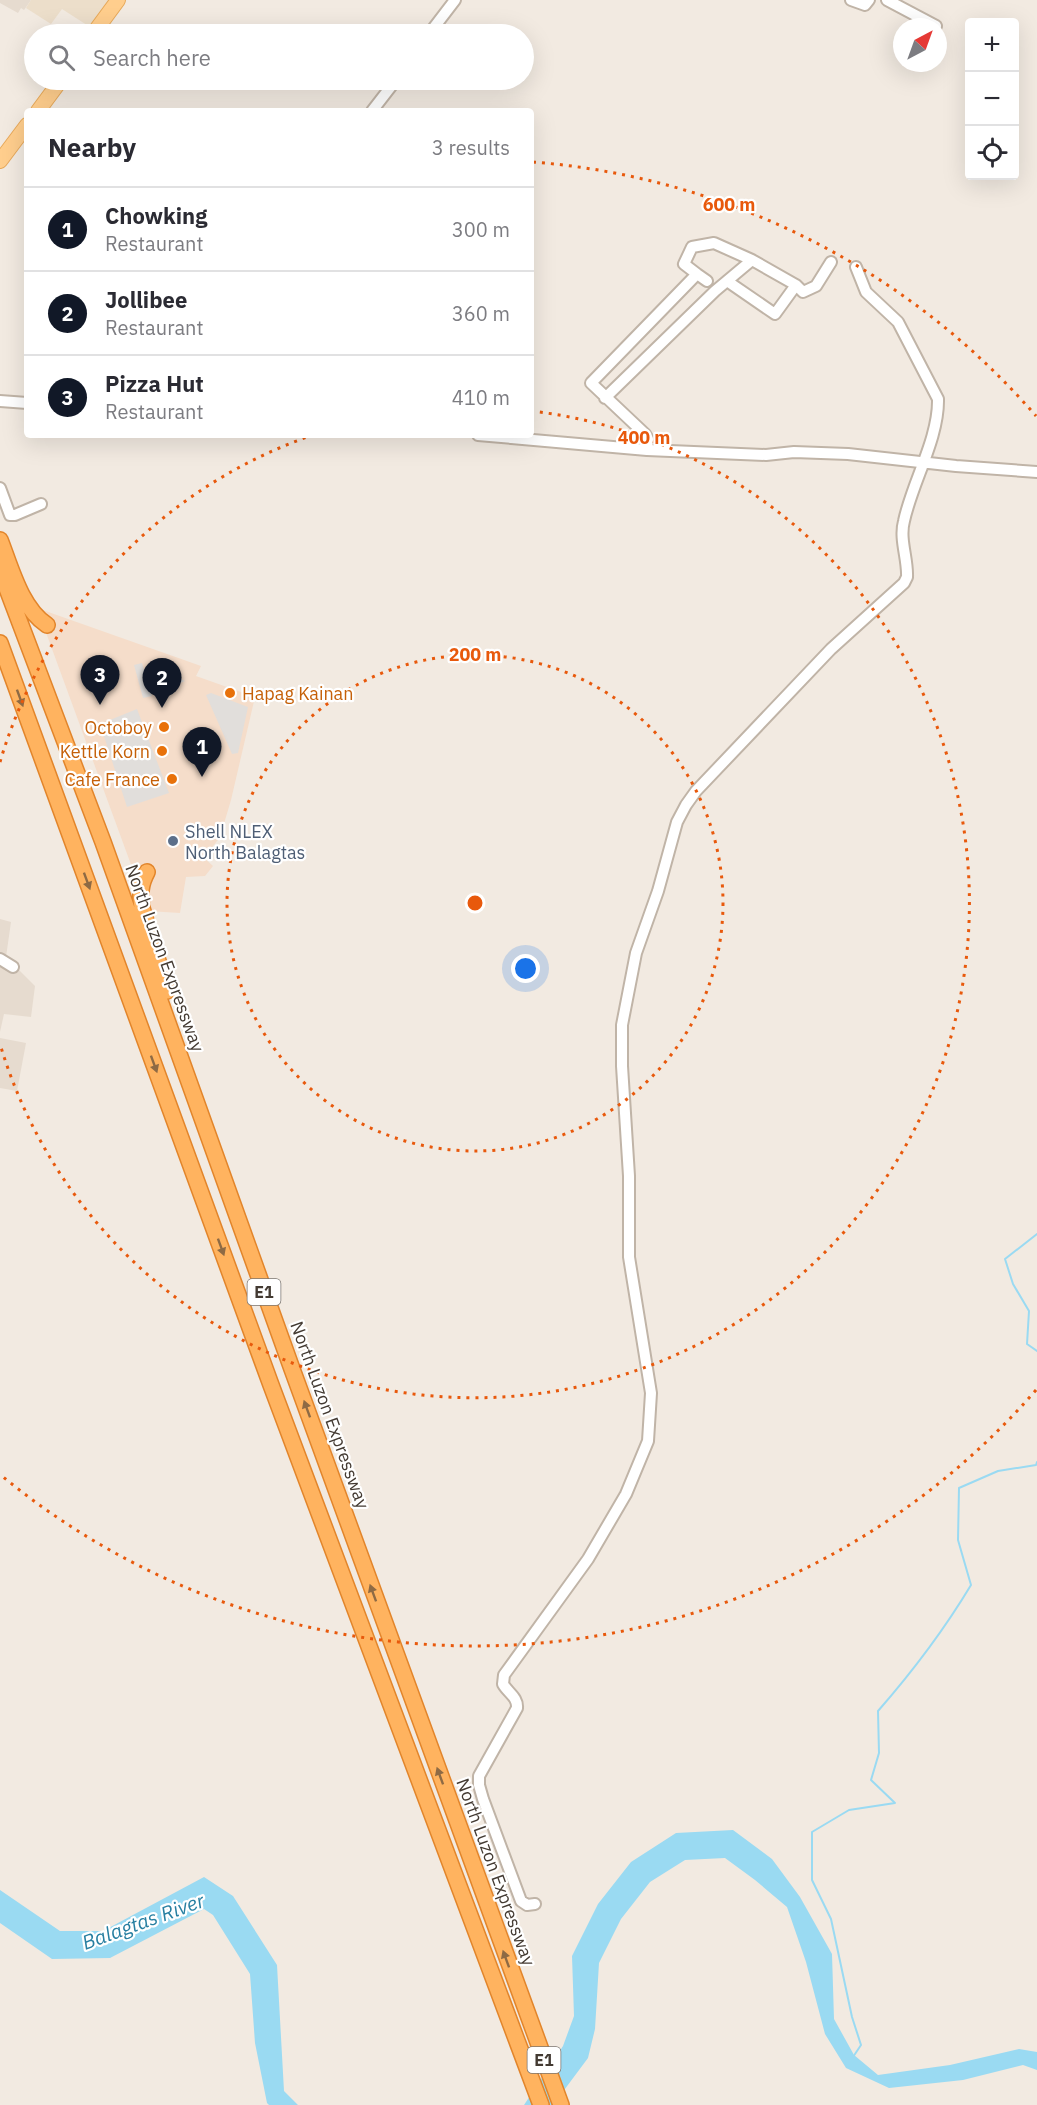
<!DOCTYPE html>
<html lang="en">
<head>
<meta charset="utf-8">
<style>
	:root { --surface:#fff; --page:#f2f2f3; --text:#2b2b33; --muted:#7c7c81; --line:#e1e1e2; --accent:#111827 }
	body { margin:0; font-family:"IBM Plex Sans",sans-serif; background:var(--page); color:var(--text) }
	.controls { position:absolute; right:18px; top:18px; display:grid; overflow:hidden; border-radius:6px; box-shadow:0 6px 24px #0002 }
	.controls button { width:54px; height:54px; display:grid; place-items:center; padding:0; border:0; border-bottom:2px solid var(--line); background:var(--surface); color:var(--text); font:30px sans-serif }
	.compass { position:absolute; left:893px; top:18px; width:54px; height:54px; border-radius:50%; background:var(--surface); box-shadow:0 6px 24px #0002; rotate:41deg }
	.you { position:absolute; left:526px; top:969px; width:21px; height:21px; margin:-15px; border:4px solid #fff; border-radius:50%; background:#1a73e8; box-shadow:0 0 0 9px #1a73e833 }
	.badge { display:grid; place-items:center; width:39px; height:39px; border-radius:50%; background:var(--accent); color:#fff; font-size:20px; font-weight:700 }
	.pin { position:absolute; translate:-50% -50px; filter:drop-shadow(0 2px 3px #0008) }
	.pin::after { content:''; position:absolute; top:32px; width:21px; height:18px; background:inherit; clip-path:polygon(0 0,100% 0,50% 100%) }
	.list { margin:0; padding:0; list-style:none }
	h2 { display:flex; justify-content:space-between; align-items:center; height:78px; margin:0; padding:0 24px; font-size:26px }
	h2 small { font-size:20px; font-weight:400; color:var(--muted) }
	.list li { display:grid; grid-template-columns:39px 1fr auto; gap:18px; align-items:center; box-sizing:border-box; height:84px; padding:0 24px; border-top:2px solid var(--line) }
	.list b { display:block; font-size:22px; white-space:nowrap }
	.list p { margin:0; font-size:20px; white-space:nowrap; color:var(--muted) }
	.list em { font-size:20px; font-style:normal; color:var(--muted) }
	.icon { flex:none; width:33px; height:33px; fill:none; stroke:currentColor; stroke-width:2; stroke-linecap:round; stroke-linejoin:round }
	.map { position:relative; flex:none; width:1037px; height:2105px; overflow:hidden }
	.search { position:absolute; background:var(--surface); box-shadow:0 6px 24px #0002; left:24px; top:24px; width:510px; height:66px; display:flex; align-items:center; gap:15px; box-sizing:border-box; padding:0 21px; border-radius:33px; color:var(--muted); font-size:22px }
	.panel { position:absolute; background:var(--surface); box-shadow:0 6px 24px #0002; left:24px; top:108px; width:510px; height:330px; border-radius:6px }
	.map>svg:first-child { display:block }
	.residential { fill:#e6dbcf }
	.commercial { fill:#f5ddca }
	.education { fill:#ecdeca }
	.parking { fill:#e1dedb }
	.water { fill:#9adaf2 }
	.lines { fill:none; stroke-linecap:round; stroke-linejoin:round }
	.stream { stroke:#9adaf2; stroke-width:2 }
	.minor-casing { stroke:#c0b4a7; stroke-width:14 }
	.major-casing { stroke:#e7a95a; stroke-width:16 }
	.highway-casing { stroke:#e2852b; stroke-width:18 }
	.minor { stroke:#fff; stroke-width:10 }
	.major { stroke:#ffce8d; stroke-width:14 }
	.highway { stroke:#ffb35f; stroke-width:15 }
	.oneway { fill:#8e6a44 }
	.ring { fill:none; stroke:#e8590c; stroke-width:3; stroke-dasharray:3 6 }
	.food-dot { fill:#e8710a; stroke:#fff; stroke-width:2 }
	.service-dot { fill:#5c6f8a; stroke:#fff; stroke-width:2 }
	.labels { text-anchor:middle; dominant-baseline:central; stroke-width:4.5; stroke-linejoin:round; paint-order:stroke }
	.shield { fill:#fff; stroke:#7b7570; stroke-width:1.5 }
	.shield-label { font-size:16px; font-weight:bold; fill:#433a32 }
	.food-label { font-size:18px; fill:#c56008; stroke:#fff; text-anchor:end }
	.service-label { font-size:18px; fill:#4e5e75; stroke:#fff; text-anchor:start }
	.street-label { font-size:18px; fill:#433a32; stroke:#fff }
	.water-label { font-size:20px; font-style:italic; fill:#277fa1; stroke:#fff }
	.centre { fill:#e8590c; stroke:#fff; stroke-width:3 }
	.ring-label { font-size:18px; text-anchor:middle; font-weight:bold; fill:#e8590c; stroke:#fff; stroke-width:4.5; stroke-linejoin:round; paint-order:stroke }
</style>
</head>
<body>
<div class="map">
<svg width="1037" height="2105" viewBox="0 0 1037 2105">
	<rect width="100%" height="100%" fill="#f2eae1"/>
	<path class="residential" d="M0 0H31L24 10 21 8 18 13 0 3Z
		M0 919 11 922 6 957 35 986 31 1017 4 1014 0 1032Z
		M0 1038 26 1043 17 1091 0 1088Z"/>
	<path class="commercial" d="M37 608 201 666 196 676 255 697 231 800 220 837 204 858 213 866 205 876 186 877 180 913 148 911Z"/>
	<path class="education" d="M31 0H109L90 27 62 9 51 24 26 8Z"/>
	<path class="parking" d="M142 663 152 696 143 698 134 665Z
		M150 664 185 681 160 692 157 690Z
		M211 693 248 707 238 753 232 754 206 695Z
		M137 709 169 793 127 807 100 724Z"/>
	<path class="water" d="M733 1830 772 1859 800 1897 832 1954 834 2019 854 2055 878 2075 950 2065 1019 2049 1037 2052V2070L1023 2065 963 2080 889 2088 846 2068 825 2034 806 1962 787 1907 755 1880 725 1858 685 1860 650 1882 621 1919 599 1963 595 2029 588 2058 553 2105H524L563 2046 574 2016 572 1956 598 1904 631 1862 676 1833Z
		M204 1877 233 1896 277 1965 284 2091 298 2105H269L267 2103 255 2043 250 1974 213 1915 204 1909 110 1958 52 1959 0 1923V1890L60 1931H103Z"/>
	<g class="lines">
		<path class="stream" d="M1037 1234 1005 1259 1013 1284 1029 1311 1027 1344 1037 1351
			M853 2057 861 2045 852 2017 831 1919 812 1880V1832L849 1810 895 1803 871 1780 879 1753 878 1711C913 1671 944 1630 971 1585L958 1540 959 1488 998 1471 1036 1465 1037 1462"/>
		<g class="minor-casing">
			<path id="minor" d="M851 0 865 5 869 0
				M887 0 936 26
				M429 34 455 0
				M372 111 396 80
				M697 274 684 264 692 247 714 243 752 260
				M727 281 775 314 796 285
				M605 398 715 291 752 260 796 285 803 292 816 286 831 262
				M0 401 27 403
				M478 435 647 450 766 455 794 452 848 454 956 466 1037 472
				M647 450 648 439 645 434 591 383 697 274 707 281
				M0 488 10 515H15L41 504
				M0 959 13 967
				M535 1904 527 1905 521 1901 483 1799 479 1785V1776L517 1708C518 1697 508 1693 503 1684L504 1675 588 1559 626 1494 648 1441 651 1393 629 1257V1176L622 1066V1025L636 953 658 891 677 822 686 805 696 791 831 649 904 583 907 577C908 559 899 539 904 521 912 483 939 438 938 399L898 322 866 292 856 267"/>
		</g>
		<g class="major-casing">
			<path id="major" d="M93 34 118 0
				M38 111 61 80
				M0 161 27 125"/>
		</g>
		<g class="highway-casing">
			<path id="highway" d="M0 540C11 568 21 608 47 625
				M0 570 103 842 292 1369 561 2105
				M0 643 271 1385 541 2105
				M147 872C140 885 140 894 142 908L167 991"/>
		</g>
		<use href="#minor" class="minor"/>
		<use href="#major" class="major"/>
		<use href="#highway" class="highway"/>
	</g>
	<defs><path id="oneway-solid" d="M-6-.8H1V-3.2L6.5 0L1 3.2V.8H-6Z" transform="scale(1.5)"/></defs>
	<g class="oneway">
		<use href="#oneway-solid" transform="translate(20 698) rotate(70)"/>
		<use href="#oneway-solid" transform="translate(87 881) rotate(70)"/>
		<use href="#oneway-solid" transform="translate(154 1064) rotate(70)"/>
		<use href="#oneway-solid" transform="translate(221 1247) rotate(70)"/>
		<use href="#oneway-solid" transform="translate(307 1409) rotate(-110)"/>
		<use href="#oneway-solid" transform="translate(373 1593) rotate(-110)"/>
		<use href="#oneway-solid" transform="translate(440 1776) rotate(-110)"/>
		<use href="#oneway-solid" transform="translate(506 1959) rotate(-110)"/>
	</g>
	<g class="ring">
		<circle cx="475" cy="903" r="248"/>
		<path d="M0 762A495 495 0 0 1 310 436M531 411A495 495 0 1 1 0 1044"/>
		<path d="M1036 1390A743 743 0 0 1 2 1476M533 162A743 743 0 0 1 1036 416"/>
	</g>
	<g class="food-dot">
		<circle cx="230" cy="693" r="6"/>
		<circle cx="164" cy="727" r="6"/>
		<circle cx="162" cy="751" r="6"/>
		<circle cx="172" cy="779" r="6"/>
	</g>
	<circle class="service-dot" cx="173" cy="841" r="6"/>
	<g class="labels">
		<g class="shield">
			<rect x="247.5" y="1279" width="33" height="26" rx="4.5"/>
			<rect x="527.5" y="2047" width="33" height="26" rx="4.5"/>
		</g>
		<g class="shield-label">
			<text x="264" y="1292">E1</text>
			<text x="544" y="2060">E1</text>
		</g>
		<g class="food-label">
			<text x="242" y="693" text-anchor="start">Hapag Kainan</text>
			<text x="152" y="727">Octoboy</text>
			<text x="150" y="751">Kettle Korn</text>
			<text x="160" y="779">Cafe France</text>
		</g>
		<g class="service-label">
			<text x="185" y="831">Shell NLEX<tspan x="185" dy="21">North Balagtas</tspan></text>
		</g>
		<g class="street-label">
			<text transform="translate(165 958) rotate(70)">North Luzon Expressway</text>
			<text transform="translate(330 1415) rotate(70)">North Luzon Expressway</text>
			<text transform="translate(496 1872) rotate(70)">North Luzon Expressway</text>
		</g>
		<g class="water-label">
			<text transform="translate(143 1921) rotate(-20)">Balagtas River</text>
		</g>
	</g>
	<circle cx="475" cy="903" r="9" class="centre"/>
	<g class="ring-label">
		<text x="729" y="211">600 m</text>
		<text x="644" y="444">400 m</text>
		<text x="475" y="661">200 m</text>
	</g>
</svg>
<div class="controls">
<button>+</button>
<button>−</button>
<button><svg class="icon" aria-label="locate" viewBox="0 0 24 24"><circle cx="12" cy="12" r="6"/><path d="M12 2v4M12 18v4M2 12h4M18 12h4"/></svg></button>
</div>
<svg class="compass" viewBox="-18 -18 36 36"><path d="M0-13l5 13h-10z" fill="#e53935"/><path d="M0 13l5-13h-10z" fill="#7c7c81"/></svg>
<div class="you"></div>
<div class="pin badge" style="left:202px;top:777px">1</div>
<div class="pin badge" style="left:162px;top:708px">2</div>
<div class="pin badge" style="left:100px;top:705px">3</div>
<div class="search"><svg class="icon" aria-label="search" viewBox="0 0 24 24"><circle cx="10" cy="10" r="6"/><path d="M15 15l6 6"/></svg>Search here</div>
<section class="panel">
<h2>Nearby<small>3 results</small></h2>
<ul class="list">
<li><span class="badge">1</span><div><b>Chowking</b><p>Restaurant</p></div><em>300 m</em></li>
<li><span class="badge">2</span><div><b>Jollibee</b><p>Restaurant</p></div><em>360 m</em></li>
<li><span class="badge">3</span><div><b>Pizza Hut</b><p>Restaurant</p></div><em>410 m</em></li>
</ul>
</section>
</div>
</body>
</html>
